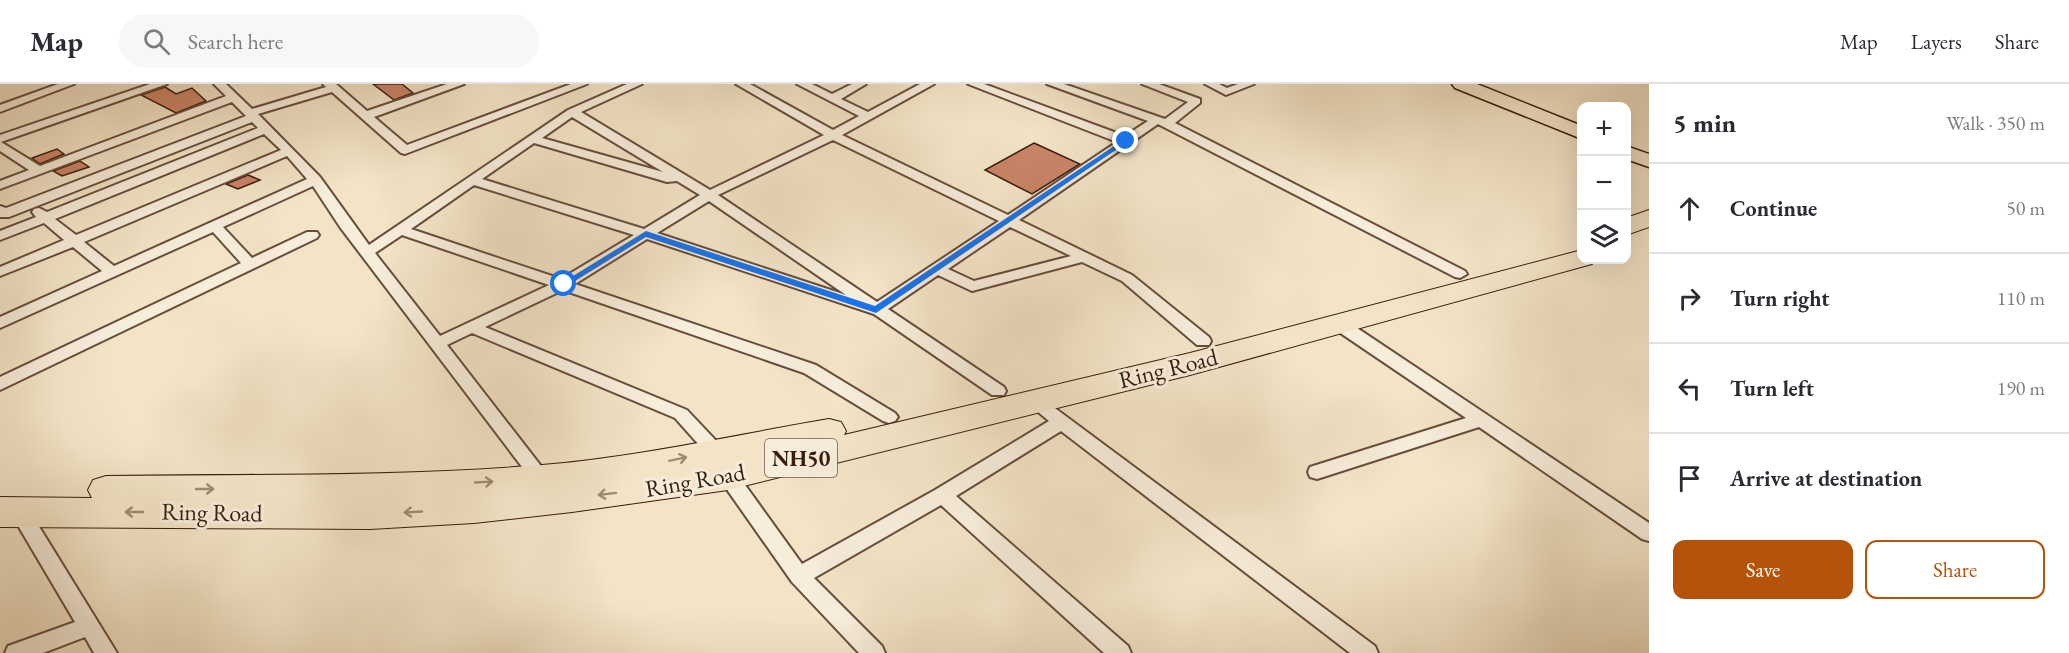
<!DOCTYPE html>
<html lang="en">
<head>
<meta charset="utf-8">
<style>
	:root { --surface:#fff; --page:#f7f7f7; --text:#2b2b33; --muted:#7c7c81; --line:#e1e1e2; --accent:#b45309 }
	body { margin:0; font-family:"EB Garamond",serif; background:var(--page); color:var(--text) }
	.controls { position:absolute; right:18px; top:18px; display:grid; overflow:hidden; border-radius:12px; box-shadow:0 6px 24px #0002 }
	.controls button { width:54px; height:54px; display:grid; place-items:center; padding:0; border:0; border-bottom:2px solid var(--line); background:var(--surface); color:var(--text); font:30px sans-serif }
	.stop { position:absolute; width:18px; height:18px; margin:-14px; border:4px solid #1a73e8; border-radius:50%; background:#fff }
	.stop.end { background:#1a73e8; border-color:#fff; box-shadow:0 2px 6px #0008 }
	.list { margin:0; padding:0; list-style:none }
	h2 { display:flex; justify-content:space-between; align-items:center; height:78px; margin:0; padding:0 24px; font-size:26px }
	h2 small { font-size:20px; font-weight:400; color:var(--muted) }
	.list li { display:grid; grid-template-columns:39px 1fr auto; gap:18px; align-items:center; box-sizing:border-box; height:90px; padding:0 24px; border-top:2px solid var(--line) }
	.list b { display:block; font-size:22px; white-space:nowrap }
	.list em { font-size:20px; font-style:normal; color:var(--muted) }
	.actions { display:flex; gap:12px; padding:18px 24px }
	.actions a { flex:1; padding:14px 0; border:2px solid var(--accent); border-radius:12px; text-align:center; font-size:21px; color:var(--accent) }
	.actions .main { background:var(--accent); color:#fff }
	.icon { flex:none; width:33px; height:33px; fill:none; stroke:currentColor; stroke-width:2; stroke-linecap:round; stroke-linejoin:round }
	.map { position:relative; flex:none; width:1649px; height:569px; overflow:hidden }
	header { display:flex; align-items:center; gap:36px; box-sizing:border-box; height:84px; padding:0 30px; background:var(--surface); border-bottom:2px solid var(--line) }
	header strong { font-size:28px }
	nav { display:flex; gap:33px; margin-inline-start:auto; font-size:21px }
	.search { width:420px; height:54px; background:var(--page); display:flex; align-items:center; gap:15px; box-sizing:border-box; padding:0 21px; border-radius:33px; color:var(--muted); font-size:22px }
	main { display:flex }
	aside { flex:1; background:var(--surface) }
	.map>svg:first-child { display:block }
	.building { fill:#ca8467; stroke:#3a1b0c; stroke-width:1.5 }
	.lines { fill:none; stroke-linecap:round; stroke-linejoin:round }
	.street-casing { stroke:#684d3b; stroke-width:4 }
	.primary-casing { stroke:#3a1b0c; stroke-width:3 }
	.highway-casing { stroke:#3a1b0c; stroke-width:2 }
	.street { fill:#f7eddb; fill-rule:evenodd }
	.primary { fill:#f3e4c7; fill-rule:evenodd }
	.highway { fill:#f3e4c7; fill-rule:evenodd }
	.oneway { stroke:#a08a73 }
	.route { fill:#1a73e8 }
	.labels { text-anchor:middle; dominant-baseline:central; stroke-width:6; stroke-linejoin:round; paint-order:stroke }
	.shield { fill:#f7eddb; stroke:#735a4a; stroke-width:1.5 }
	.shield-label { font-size:22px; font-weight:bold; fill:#3a1b0c }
	.street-label { font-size:24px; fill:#3a1b0c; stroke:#f7eddb }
</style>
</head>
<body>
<header>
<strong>Map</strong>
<div class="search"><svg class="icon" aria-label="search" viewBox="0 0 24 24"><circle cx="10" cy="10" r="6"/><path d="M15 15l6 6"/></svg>Search here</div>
<nav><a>Map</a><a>Layers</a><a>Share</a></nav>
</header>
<main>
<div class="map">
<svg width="1649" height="569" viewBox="0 0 1649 569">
	<rect width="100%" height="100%" fill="#f3e4c7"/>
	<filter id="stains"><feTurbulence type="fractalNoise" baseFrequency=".00333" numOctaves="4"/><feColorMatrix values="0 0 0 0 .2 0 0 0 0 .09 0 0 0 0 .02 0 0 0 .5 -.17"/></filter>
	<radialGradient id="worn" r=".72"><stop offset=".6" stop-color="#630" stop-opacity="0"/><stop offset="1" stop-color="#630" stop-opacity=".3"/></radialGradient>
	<path class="building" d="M373 0H402L413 9 394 16Z
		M165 3 176 10 192 4 206 17 176 29 141 11Z
		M1034 59 1080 80 1032 110 985 86Z
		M57 65 64 70 40 80 32 74Z
		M80 77 89 83 62 92 53 87Z
		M248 91 260 96 238 105 226 100Z"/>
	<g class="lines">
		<g class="street-casing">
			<path id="street" d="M58 0H74L0 28V21Z
				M150 0H167L1 58 40 82 226 12 214 0H226L252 25 326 3 323 0H336L367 27 447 0H464L374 33 407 61 571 0H587L405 70 401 69 332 8 258 30 320 93 369 161 568 26 627 0H642L581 28 710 106 824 51 736 0H750L833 46 859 32 797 0H812L832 10 852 0H866L841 15 868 28 920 0H934L842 51 1008 131 1117 58 968 0H984L1125 52 1148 37 1047 0H1064L1165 35 1188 18 1142 0H1159L1200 15V19L1175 39 1465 187 1467 190 1460 194 1455 193 1158 40 1019 136 1132 191 1209 253 1211 257 1209 261H1197L1122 197 1082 178 972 207 938 191 888 225 1004 303 1006 307 1004 311H992L874 230 647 155 575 200 816 281 895 329 898 333 895 337 889 339 883 337 804 289 563 206 485 243 687 326 721 362 735 387 802 480 935 406 1049 337 1025 317 1028 313H1040L1375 562 1378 569H1350L1061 347 956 412 1128 562 1131 569H1104L941 421 814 494 882 562 885 569H859L792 498 721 397 708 371 675 334 472 249 447 261 551 395 549 400 542 402 535 400 340 143 313 102 223 143 252 174 307 148H317L319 151 317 154 0 306V293L241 179 213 148 0 244V233L102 187 73 163 0 192V183L64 156 44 139 0 156V147L36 133 32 128 34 125 39 124 47 128 258 44 252 38 9 133H0V122L6 124 246 32 232 18 0 105V97L29 86 0 67V51ZM572 33 663 88 542 54ZM264 50 281 66 76 151 55 135ZM833 56 999 137 877 218 718 111ZM534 59 667 98 677 97 700 111 644 145 482 95ZM287 72 307 95 114 182 84 158ZM474 101 634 151 561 195 411 145ZM709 117 846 211 657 149ZM1010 143 1071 172 974 197 948 185ZM402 151 549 201 440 252 375 169Z
				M1205 0H1219L1227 4 1238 0H1254L1226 11Z
				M1339 235 1345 236 1649 439V457L1642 455 1479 343 1317 395 1310 393 1308 388 1310 383 1466 334 1333 244 1331 240 1333 236Z
				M20 420 27 423 117 569H94L85 553 43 569H5L8 562 75 538 10 428 13 423Z"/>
		</g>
		<g class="primary-casing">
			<path id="primary" d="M1452 0H1477L1582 42V55L1455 4Z
				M1626 62 1649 70V83L1626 75Z"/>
		</g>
		<g class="highway-casing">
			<path id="highway" d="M1649 126V143L1626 151V134Z
				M1582 166V176H1595L1592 180 1190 291 728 406 572 428 474 439 370 445 0 443V413L92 414 88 406 93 396 106 392C251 390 397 393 542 381 639 373 734 351 829 335L841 338 846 347 844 351 1190 269Z"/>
		</g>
		<use href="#street" class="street"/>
		<use href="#primary" class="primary"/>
		<use href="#highway" class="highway"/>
	</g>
	<defs><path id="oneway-shaft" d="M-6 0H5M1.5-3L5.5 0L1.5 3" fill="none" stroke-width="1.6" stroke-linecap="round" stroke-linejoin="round" transform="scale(1.5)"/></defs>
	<g class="oneway">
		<use href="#oneway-shaft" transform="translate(678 375) rotate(-12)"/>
		<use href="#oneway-shaft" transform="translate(484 398) rotate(-3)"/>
		<use href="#oneway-shaft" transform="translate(205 405)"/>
		<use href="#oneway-shaft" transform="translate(607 410) rotate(173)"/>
		<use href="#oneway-shaft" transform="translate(134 428) rotate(180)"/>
		<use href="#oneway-shaft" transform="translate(413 428) rotate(177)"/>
	</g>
	<path class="route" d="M1123 56 1129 57 876 229 646 153 567 202 560 200 646 147 875 222Z"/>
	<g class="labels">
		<rect class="shield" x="765" y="355" width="72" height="38" rx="4.5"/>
		<g class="shield-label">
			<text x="801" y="374">NH50</text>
		</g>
		<g class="street-label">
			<text transform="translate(1168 284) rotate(-14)">Ring Road</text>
			<text transform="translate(695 396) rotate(-10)">Ring Road</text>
			<text transform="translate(212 428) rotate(1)">Ring Road</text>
		</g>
	</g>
	<rect width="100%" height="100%" filter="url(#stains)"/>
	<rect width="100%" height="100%" fill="url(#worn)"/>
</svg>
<div class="controls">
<button>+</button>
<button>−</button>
<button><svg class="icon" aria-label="layers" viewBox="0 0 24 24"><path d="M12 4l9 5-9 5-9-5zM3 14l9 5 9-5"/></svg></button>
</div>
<div class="stop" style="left:564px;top:200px"></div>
<div class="stop end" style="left:1126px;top:57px"></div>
</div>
<aside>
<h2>5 min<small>Walk · 350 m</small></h2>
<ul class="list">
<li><svg class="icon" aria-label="ahead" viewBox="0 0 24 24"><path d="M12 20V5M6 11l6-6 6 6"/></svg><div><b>Continue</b></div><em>50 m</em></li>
<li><svg class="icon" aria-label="right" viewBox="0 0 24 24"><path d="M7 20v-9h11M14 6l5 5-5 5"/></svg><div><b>Turn right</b></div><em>110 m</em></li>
<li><svg class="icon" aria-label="left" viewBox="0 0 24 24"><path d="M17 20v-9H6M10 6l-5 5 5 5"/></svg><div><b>Turn left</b></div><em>190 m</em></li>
<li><svg class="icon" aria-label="arrive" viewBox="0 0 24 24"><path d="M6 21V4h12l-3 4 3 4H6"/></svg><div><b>Arrive at destination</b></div></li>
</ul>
<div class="actions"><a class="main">Save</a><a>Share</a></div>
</aside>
</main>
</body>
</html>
